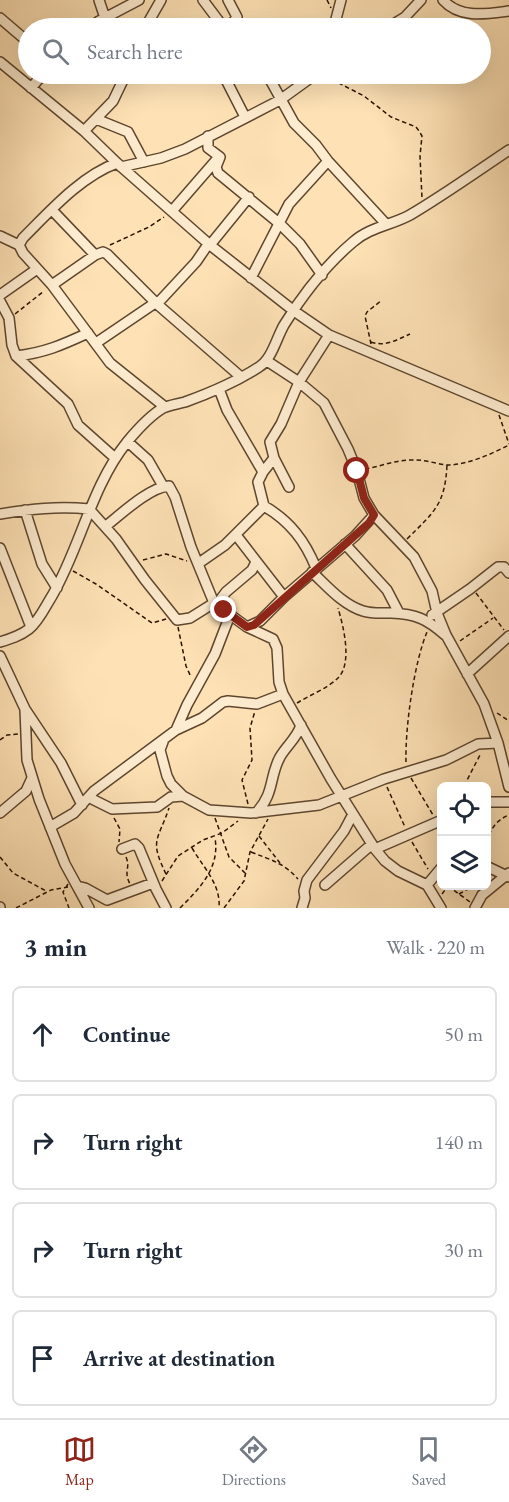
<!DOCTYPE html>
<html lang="en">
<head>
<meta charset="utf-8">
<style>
	:root { --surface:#fff; --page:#f6f6f7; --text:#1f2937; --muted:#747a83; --line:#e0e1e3; --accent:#8f2418 }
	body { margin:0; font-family:"EB Garamond",serif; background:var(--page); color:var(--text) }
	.controls { position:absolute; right:18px; bottom:18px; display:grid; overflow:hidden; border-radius:9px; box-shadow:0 6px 24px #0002 }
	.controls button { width:54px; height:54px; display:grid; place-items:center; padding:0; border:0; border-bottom:2px solid var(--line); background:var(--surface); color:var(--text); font:30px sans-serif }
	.stop { position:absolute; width:18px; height:18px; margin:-14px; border:4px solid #8f2418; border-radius:50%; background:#fff }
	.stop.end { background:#8f2418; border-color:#fff; box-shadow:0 2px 6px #0008 }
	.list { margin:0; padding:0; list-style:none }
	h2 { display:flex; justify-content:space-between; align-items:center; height:78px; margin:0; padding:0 24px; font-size:26px }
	h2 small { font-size:20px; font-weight:400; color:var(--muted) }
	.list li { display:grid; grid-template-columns:39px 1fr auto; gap:18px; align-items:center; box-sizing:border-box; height:96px; margin:0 12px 12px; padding:0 12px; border:2px solid var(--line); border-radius:9px }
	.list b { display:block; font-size:22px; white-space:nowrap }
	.list em { font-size:20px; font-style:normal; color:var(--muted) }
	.icon { flex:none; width:33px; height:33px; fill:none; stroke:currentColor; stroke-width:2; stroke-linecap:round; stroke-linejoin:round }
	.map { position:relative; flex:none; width:509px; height:908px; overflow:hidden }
	.search { position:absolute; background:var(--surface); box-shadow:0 6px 24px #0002; left:18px; right:18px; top:18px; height:66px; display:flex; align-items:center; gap:15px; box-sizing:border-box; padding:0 21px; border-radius:33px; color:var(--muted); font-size:22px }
	.sheet { height:510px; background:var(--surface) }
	nav { display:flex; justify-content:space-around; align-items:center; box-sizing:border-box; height:84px; border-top:2px solid var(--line); background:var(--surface); font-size:16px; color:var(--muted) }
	nav a { display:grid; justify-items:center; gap:3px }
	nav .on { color:var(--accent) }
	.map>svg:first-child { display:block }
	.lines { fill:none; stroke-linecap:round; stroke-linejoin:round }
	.minor-casing { stroke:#5e462e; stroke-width:12 }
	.path { stroke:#291200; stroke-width:1.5; stroke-dasharray:4.5 3; stroke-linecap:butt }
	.minor { stroke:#feecd0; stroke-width:9 }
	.route { stroke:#8f2418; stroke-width:8 }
</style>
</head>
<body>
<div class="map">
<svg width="509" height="908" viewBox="0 0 509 908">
	<rect width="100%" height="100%" fill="#fee2b6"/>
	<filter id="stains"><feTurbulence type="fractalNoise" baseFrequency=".00333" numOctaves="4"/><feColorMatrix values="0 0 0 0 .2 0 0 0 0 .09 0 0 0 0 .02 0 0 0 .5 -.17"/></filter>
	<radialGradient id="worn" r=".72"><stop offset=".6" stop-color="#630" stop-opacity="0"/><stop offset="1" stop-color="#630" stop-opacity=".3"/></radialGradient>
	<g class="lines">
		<g class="minor-casing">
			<path id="minor" d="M99 0 105 18
				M203 0 224 28
				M228 0 237 17 229 28
				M443 0C460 19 486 14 509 11
				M0 18 28 42
				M89 28 99 21 139 0
				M145 28 161 0
				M339 28 336 19 341 0
				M387 28 405 17 421 0
				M0 62 84 131 117 163 210 245 294 311 329 335 509 411
				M223 74 245 117
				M267 74 294 123 316 145 328 161 386 224
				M31 88 43 74
				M96 119 128 132 144 162
				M84 131 113 101 126 74
				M208 136V148L220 157 216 167 218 173 280 224 300 244 322 275
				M117 163C81 176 50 211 23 238L19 245 23 253 52 285 110 363 165 407
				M121 167 161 158 185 149 280 100 316 74
				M52 210 95 255
				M172 211 218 158
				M0 236 19 245
				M210 245 249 197
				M251 278 289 204 328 161
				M52 285 95 255 103 252 107 254 157 304 241 377
				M0 295 37 269
				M0 301 9 318 12 345 16 356 68 404 78 425 115 458
				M157 304 196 262 209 243
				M96 343 155 303
				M16 356C44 353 62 345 88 333
				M267 361 299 382 324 403 348 449 357 471 364 498 374 515 414 557 432 591 437 613 446 635 484 704 498 743 509 787
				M219 389 227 410 263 472
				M128 442 148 460 163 486
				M289 487 274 458 270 442 281 424 299 382 329 335
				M264 506C290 521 305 541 316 568
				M25 510 42 564 57 588
				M0 514C31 509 58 506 89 509L116 539 145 580 177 620 190 618 214 603 247 627 273 639 277 648 279 682 283 694 331 779 375 849 385 861 398 871 427 885 441 908
				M106 526C121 514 150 487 169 486L175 497 191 547 214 603
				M236 535 284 597
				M345 544 387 590 399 613
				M0 548 31 627
				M199 563 225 545 264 506 258 482 263 472 274 458
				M312 572C327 586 343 605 363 611 372 614 382 613 391 613 416 614 427 619 445 635
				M217 604 226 592 252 570 256 562
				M432 615 470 589 498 567H504L509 573
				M247 627 260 621 284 597 355 536 374 515
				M0 642C10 639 20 636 29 629 39 621 45 607 52 596 81 546 91 487 127 442 137 430 149 416 163 408 170 405 178 404 185 402 210 393 236 382 259 367 272 359 276 339 284 325 302 296 327 264 353 242 370 227 392 225 410 215 444 195 476 172 509 150
				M0 656 25 709 27 760 39 799 65 864 89 908
				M467 674 509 636
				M25 709 61 763 82 805
				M176 730 202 718 223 702 228 701 257 704 283 694
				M163 742 160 750 167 776 171 784 183 796 209 810 251 813 319 805 384 779 446 760 478 744 498 743
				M90 798 112 809 157 807 171 797 183 796
				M486 802H509
				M0 813 26 791 32 778
				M256 813C275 793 269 777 280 757 287 745 297 738 301 725
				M50 827 74 813 94 791 176 730 187 705 215 654 230 615
				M122 849 135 844 139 848 156 889 166 908
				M375 849 442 820
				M486 866 509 877
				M325 885 372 844
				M427 885 442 867
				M77 886 85 888 107 900 153 883
				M0 907V908
				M302 908 305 898 304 891 307 880 344 831 353 814
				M475 908 482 895 509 873"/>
		</g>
		<path class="path" d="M327 0 331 8
			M160 21 164 28
			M325 76 364 96 391 117 416 127 419 131 422 136 420 156 422 198
			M110 245 149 227 164 217
			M15 314 44 291
			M371 342C386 347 396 340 410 334
			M371 344 365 316 367 312 382 300
			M499 415 509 444
			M365 469C382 466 398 459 415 460 426 460 437 464 447 465 468 465 491 454 509 445
			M407 539C434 512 445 505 447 465
			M143 560 166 554 187 561
			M73 571 96 584 152 623 166 619
			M476 593 504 630
			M178 627 186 666 191 677
			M460 641 493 618
			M297 703C310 695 328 688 338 678 353 663 343 625 338 608
			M497 713 509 721
			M0 740 7 735 19 734
			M406 762C405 728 414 663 427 632
			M411 778 433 815
			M464 786 481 753
			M387 787 405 827
			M248 804 242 780 252 760 250 728 255 711
			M114 818 120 829 119 842
			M215 818 229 857 245 873
			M259 836 280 863
			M412 842 428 869
			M486 842C491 829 496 820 509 815
			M192 848C203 867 221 884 219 908
			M251 852C271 860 284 863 298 879
			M0 857 13 873 46 891
			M126 857C131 868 123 871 130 884
			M166 874C149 839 158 841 169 808
			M162 881 178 856 203 840 222 833 238 821
			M68 884 63 892 69 908
			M448 886 470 902
			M442 894 448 886
			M459 894 470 888 476 889
			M16 908 51 890 68 887
			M180 908C200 888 220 868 215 838
			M224 908 244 881 250 852 268 819"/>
		<use href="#minor" class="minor"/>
	</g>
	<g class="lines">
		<path class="route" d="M224 610 247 627 254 625 369 523 374 515 364 498 357 471"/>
	</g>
	<rect width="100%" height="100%" filter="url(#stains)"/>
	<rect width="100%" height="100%" fill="url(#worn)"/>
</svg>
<div class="controls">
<button><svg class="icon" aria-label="locate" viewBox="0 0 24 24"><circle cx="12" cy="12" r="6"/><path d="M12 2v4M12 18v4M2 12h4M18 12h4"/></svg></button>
<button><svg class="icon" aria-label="layers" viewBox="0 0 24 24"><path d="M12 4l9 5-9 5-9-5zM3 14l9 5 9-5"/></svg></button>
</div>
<div class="stop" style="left:357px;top:471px"></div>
<div class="stop end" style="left:224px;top:610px"></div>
<div class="search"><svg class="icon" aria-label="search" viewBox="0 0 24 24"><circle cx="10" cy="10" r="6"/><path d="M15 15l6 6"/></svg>Search here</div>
</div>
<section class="sheet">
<h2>3 min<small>Walk · 220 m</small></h2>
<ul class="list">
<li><svg class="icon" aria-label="ahead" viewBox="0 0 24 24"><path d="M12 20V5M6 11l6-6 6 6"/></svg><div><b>Continue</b></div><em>50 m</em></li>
<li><svg class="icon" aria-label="right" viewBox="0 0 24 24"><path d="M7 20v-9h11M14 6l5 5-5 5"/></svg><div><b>Turn right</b></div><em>140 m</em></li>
<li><svg class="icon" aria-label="right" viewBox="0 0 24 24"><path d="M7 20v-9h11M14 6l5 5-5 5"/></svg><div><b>Turn right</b></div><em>30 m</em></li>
<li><svg class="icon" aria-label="arrive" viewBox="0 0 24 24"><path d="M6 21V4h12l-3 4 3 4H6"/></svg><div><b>Arrive at destination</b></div></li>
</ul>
</section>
<nav>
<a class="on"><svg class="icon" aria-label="map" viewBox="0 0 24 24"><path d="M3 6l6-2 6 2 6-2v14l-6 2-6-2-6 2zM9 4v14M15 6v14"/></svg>Map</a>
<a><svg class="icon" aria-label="directions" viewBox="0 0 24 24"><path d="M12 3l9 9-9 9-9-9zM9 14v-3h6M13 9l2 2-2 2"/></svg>Directions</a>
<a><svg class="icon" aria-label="saved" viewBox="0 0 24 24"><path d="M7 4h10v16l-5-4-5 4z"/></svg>Saved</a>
</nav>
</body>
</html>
